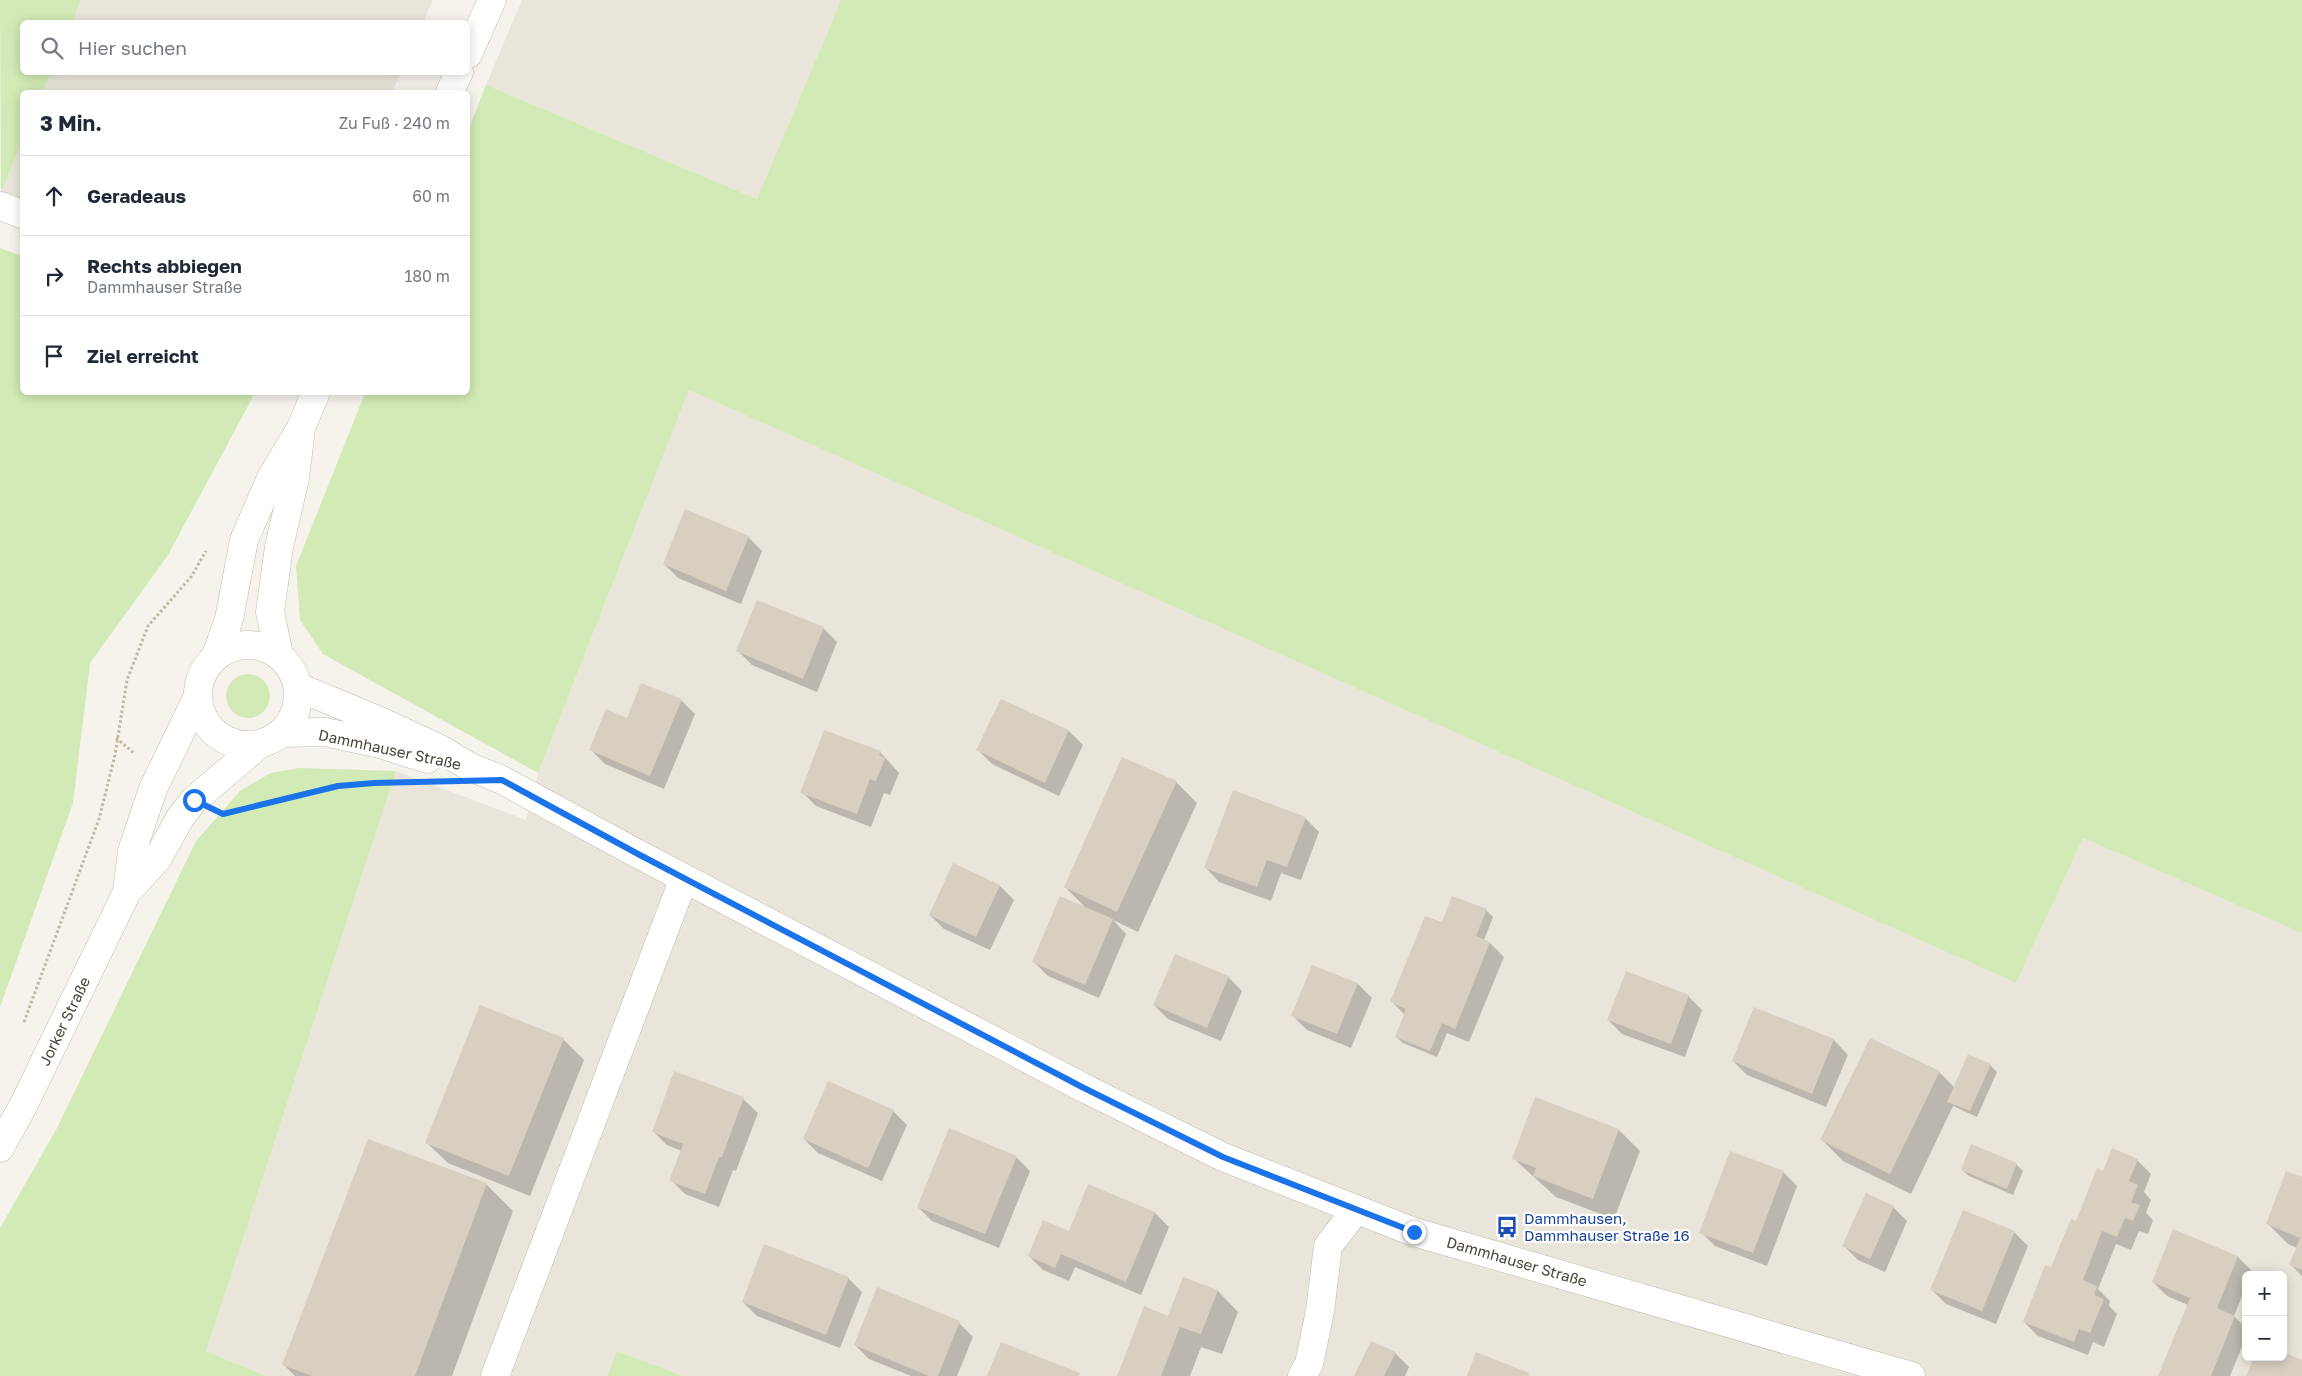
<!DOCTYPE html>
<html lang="de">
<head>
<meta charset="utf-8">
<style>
	:root { --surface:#fff; --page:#f6f6f7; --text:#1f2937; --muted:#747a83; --line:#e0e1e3 }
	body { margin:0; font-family:"Golos Text",sans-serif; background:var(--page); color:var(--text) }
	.controls { position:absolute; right:15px; bottom:15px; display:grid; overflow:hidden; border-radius:8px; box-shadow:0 2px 12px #0003 }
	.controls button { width:45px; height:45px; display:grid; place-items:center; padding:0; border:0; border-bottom:1px solid var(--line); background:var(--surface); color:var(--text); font:25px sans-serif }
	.stop { position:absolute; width:15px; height:15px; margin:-11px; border:4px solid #1a73e8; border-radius:50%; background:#fff }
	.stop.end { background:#1a73e8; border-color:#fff; box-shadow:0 1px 5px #0008 }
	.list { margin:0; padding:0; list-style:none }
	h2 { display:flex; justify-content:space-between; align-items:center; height:65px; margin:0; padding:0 20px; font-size:21px }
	h2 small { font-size:16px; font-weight:400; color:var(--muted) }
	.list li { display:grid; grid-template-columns:32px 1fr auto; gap:15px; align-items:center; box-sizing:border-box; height:80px; padding:0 20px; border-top:1px solid var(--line) }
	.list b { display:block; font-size:19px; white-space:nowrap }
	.list p { margin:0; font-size:16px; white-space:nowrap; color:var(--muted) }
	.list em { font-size:16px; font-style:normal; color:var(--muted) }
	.icon { flex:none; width:28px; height:28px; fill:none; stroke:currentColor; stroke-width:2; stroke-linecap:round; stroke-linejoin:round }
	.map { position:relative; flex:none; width:2302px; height:1376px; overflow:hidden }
	.search { position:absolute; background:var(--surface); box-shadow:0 2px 12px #0003; left:20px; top:20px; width:450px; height:55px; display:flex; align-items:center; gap:12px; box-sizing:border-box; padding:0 18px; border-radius:8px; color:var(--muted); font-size:19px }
	.panel { position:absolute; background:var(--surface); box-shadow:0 2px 12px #0003; left:20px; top:90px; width:450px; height:305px; border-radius:8px }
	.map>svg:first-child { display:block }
	.residential { fill:#eae5da; fill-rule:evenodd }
	.green { fill:#d2eab5 }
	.shadow { fill:#0003 }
	.building { fill:#d8cfc1 }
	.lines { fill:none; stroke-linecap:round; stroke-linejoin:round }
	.minor-casing { stroke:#c2bbae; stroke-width:29 }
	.path { stroke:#c4b79f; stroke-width:3; stroke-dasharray:2.5 2.5; stroke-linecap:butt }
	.minor { stroke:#fff; stroke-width:28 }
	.route { stroke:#1a73e8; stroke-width:6 }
	.labels { text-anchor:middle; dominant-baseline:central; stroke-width:4.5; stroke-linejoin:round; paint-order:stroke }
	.street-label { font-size:15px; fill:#4b4439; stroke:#fff }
	.transit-label { font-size:15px; fill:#164399; stroke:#fff; text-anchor:start }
</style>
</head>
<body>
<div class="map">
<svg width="2302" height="1376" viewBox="0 0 2302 1376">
	<rect width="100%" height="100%" fill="#f6f3ec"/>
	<path class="residential" d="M81 0H433L423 22H72Z
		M522 0H841L757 199 486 85Z
		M51 73H401L392 92H43Z
		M22 142V201L1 193Z
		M689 390 2016 983 2083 838 2302 933V1376H683L617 1351 607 1376H266L206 1351 396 771 526 820 538 773ZM2246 1275H2283V1357H2246Z"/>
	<path class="green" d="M0 0H81L72 22H22V72L51 73 43 92H22V142L1 193Z
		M841 0H2302V933L2083 838 2016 983 689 390 538 773 323 654 300 620 296 566 365 393 468 392V131L486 85 757 199Z
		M0 248 22 256V392L255 393 168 555 90 663 73 803 0 1007Z
		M226 696a22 22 0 1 1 44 0a22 22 0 1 1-44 0Z
		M299 768 396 771 206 1351 266 1376H0V1228L57 1128 196 841 241 790 271 773Z
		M617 1351 683 1376H607Z"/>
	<path class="shadow" d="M748 537 762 551 741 604 678 578 664 564Z
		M823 628 837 642 817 692 752 665 738 651Z
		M681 700 695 714 664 789 605 764 591 750Z
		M1001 700 1069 731 1083 745 1059 796 992 764 978 750Z
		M825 731 880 752 899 773 890 795 884 793 871 827 816 806 802 792Z
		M1176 782 1197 803 1138 932 1113 920 1126 934 1099 998 1048 976 1034 962 1087 909 1065 887Z
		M1305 818 1319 832 1301 880 1281 873 1271 901 1219 882 1205 867Z
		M954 864 1000 886 1014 900 990 950 944 929 930 915Z
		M1486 910 1493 917 1484 940 1490 943 1504 957 1469 1042 1447 1033 1437 1057 1403 1043 1396 1037 1405 1015 1392 1002 1447 926Z
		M1313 967 1358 984 1372 998 1351 1048 1307 1030 1293 1016Z
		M1228 977 1242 991 1221 1041 1168 1019 1154 1005Z
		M1688 996 1702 1010 1685 1057 1622 1034 1608 1020Z
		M1754 1008 1834 1040 1848 1055 1826 1107 1747 1075 1733 1061Z
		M563 1039 584 1060 530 1196 448 1163 427 1143Z
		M1990 1065 1997 1072 1977 1117 1953 1106 1911 1194 1843 1161 1822 1140 1939 1072 1955 1088Z
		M675 1073 743 1099 758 1113 736 1171 733 1170 719 1207 685 1194 671 1180 682 1151 667 1145 653 1131Z
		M1536 1098 1619 1130 1640 1151 1614 1219 1556 1197 1513 1158Z
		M893 1111 907 1125 882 1181 818 1153 804 1139Z
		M368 1141 486 1184 513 1211 452 1376H295L284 1365Z
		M1016 1157 1030 1171 999 1248 932 1221 918 1207Z
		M2137 1160 2151 1174 2144 1192 2151 1200 2146 1213 2153 1220 2148 1234 2139 1231 2131 1250 2116 1244 2098 1289 2110 1301 2109 1306 2117 1314 2104 1347 2093 1342 2088 1355 2038 1336 2024 1322 2104 1172Z
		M2016 1164 2023 1171 2013 1195 1969 1176 1962 1170Z
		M1783 1172 1797 1186 1767 1266 1715 1246 1701 1232Z
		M2302 1178V1276L2291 1265 2297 1248 2288 1244 2267 1223Z
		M1089 1186 1155 1213 1169 1227 1141 1295 1075 1267 1069 1281 1043 1270 1029 1256 1070 1233Z
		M1893 1207 1907 1221 1885 1272 1858 1260 1844 1246Z
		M2174 1231 2238 1257 2252 1271 2250 1275H2246V1286L2234 1316 2246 1328V1337L2230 1376H2160L2188 1305 2167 1296 2153 1282Z
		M2014 1232 2028 1246 1996 1324 1946 1304 1932 1290Z
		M848 1278 862 1292 840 1348 757 1316 743 1302Z
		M878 1289 959 1323 973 1337 957 1376H911L869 1359 855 1345Z
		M1218 1291 1238 1312 1222 1354 1201 1347 1190 1376H1118L1169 1317Z
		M1395 1353 1409 1367 1405 1376H1356Z"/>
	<path class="building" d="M685 509 749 536 726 591 663 564Z
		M757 600 824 627 803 679 736 651Z
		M641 683 682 699 650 776 589 750 606 709 627 718Z
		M1001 699 1069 730 1045 783 976 750Z
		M824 730 881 751 879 755 885 758 876 781 870 779 857 814 800 793Z
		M1122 757 1177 781 1117 912 1064 887Z
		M1233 790 1306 817 1287 867 1267 860 1257 887 1204 868Z
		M953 863 1000 885 976 937 929 915Z
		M1060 896 1113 919 1085 985 1032 962Z
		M1452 896 1487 909 1476 936 1490 942 1455 1029 1442 1023 1430 1051 1395 1037 1406 1009 1390 1002 1425 916 1442 922Z
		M1175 954 1229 976 1207 1028 1153 1005Z
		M1312 965 1358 983 1337 1034 1291 1016Z
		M1626 971 1689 995 1671 1044 1607 1020Z
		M480 1005 564 1038 509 1176 425 1143Z
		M1754 1007 1834 1039 1812 1094 1732 1061Z
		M1870 1038 1940 1071 1890 1174 1820 1140Z
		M1968 1054 1991 1064 1970 1111 1947 1102Z
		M674 1071 744 1097 722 1157H719L705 1194 669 1181 683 1144 652 1132Z
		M828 1081 894 1110 868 1168 803 1139Z
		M1535 1097 1619 1129 1593 1199 1533 1176 1536 1168 1512 1159Z
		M949 1128 1017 1156 985 1234 917 1207Z
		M368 1139 487 1183 415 1376H312L282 1365Z
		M1971 1144 2017 1163 2007 1189 1961 1170Z
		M2112 1148 2138 1159 2129 1181 2138 1185 2131 1202 2140 1205 2133 1221 2125 1218 2117 1237 2102 1231 2083 1280 2097 1286 2094 1295 2104 1299 2090 1333 2079 1329 2074 1342 2023 1322 2045 1265 2051 1267 2071 1219 2076 1221 2097 1168 2103 1171Z
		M1730 1151 1784 1171 1753 1253 1699 1233Z
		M2286 1171 2302 1177V1270L2289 1265 2300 1238 2266 1224Z
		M1088 1184 1155 1212 1126 1282 1061 1254 1055 1268 1028 1256 1043 1220 1069 1231Z
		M1866 1193 1894 1206 1870 1259 1842 1246Z
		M1963 1210 2015 1231 1982 1311 1930 1290Z
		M2173 1229 2238 1256 2217 1308 2235 1316 2211 1376H2158L2190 1298 2152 1282Z
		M764 1244 849 1277 826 1335 742 1302Z
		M1183 1277 1218 1290 1201 1334 1180 1327 1161 1376H1117L1144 1306 1168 1316Z
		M877 1287 960 1321 938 1376H929L854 1345Z
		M1371 1341 1396 1352 1384 1376H1354Z
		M1001 1342 1080 1373 1079 1376H987Z
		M1476 1352 1529 1373 1528 1376H1467Z
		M2283 1352 2302 1360V1376H2246L2254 1357H2283Z"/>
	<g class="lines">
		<g class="minor-casing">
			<path id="minor" d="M468 54 492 0
				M450 92 459 72
				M0 206 22 214
				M198 695a50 50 0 1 1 100 0a50 50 0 1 1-100 0Z
				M279 655 270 612 279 547 295 478 300 437
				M216 656 229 619 244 540 271 478 301 428 316 392
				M298 687 382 722 440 749 470 767 502 780 638 854 1082 1087 1223 1157 1414 1232 1911 1376
				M281 733 325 732 380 744 427 759
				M127 892 132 851 153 789 198 696
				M0 1148 24 1104 127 892 158 858 180 818 194 800 261 743
				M495 1376 684 878
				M1302 1376 1309 1364 1320 1311 1328 1246 1356 1210"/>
		</g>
		<path class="path" d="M116 738 134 753
			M236 811 338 786 384 783
			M24 1022 99 819 115 755 127 680 148 626 191 577 206 551"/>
		<use href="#minor" class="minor"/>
	</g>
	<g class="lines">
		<path class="route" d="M194 800 223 814 338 786 374 783 502 780 638 854 1082 1087 1223 1157 1414 1232"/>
	</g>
	<defs>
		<g id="bus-bare" transform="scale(1.725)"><path d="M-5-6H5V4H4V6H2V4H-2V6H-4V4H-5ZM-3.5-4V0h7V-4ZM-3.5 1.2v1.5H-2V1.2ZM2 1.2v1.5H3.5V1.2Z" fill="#1a4fb4" stroke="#fff" stroke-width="2.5" paint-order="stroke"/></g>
	</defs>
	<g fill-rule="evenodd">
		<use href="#bus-bare" x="1507" y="1227"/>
	</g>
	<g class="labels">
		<g class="street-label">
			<text transform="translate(390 749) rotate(12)">Dammhauser Straße</text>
			<text transform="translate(64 1021) rotate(-64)">Jorker Straße</text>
			<text transform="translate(1517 1261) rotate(16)">Dammhauser Straße</text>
		</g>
		<g class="transit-label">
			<text x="1524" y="1218">Dammhausen,<tspan x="1524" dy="17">Dammhauser Straße 16</tspan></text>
		</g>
	</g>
</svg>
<div class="controls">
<button>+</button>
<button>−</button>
</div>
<div class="stop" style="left:194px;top:800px"></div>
<div class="stop end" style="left:1414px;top:1232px"></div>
<div class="search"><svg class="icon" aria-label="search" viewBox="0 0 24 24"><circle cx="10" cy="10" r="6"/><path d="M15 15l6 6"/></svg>Hier suchen</div>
<section class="panel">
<h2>3 Min.<small>Zu Fuß · 240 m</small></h2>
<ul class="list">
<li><svg class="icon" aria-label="ahead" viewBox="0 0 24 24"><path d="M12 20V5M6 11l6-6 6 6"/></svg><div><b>Geradeaus</b></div><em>60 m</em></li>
<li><svg class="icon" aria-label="right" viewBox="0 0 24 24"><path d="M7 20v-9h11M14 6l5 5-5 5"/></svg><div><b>Rechts abbiegen</b><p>Dammhauser Straße</p></div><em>180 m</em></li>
<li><svg class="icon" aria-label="arrive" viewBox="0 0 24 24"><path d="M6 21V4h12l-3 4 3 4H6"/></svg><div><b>Ziel erreicht</b></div></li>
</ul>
</section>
</div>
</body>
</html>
